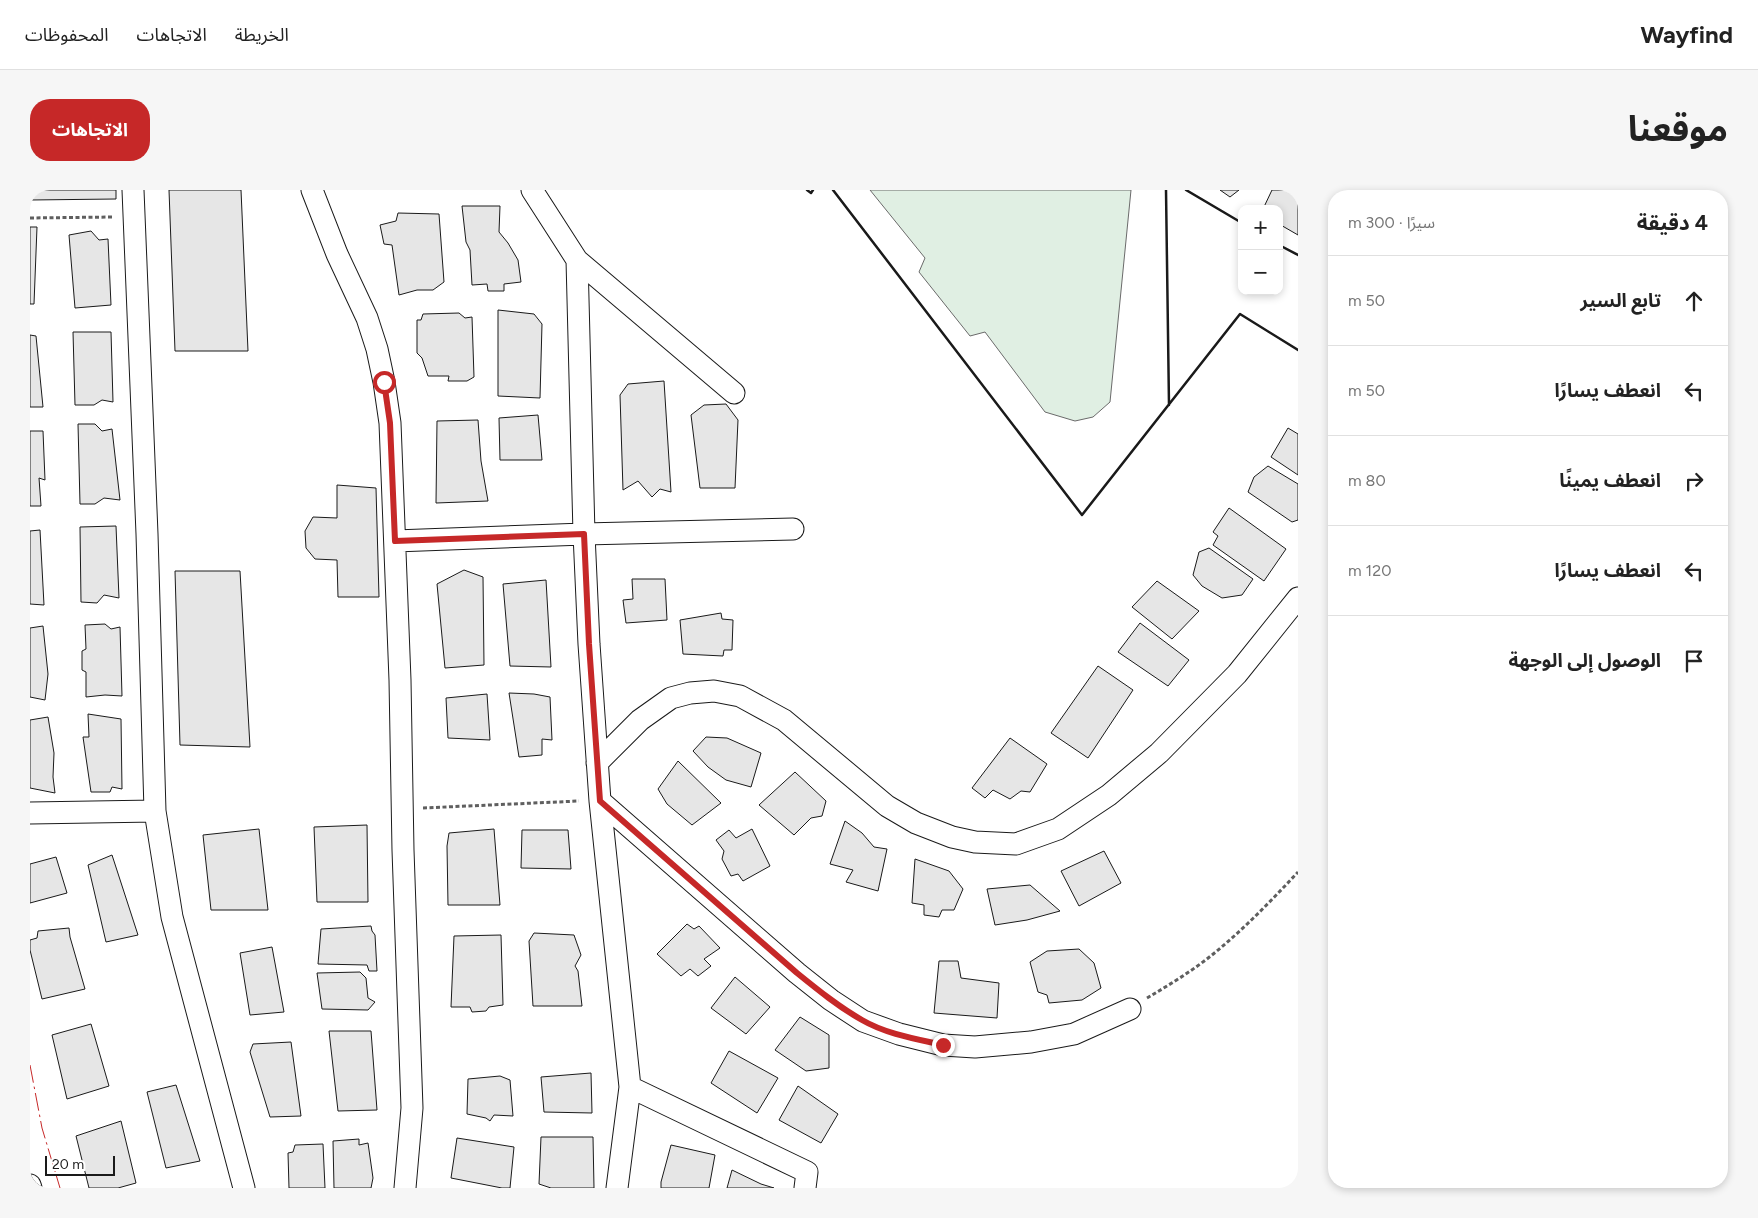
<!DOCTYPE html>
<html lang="ar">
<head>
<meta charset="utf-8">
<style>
	:root { --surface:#fff; --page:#f6f6f6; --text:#222; --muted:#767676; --line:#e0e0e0; --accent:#c62828 }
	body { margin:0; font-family:Figtree,"Noto Sans Arabic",sans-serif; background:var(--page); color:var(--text); direction:rtl }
	.controls { position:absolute; right:15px; top:15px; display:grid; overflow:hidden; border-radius:10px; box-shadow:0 2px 8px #0003 }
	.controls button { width:45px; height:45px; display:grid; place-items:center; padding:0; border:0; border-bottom:1px solid var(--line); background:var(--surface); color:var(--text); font:25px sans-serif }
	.scale { position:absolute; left:15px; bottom:12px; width:70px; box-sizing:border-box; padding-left:5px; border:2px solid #1a1a1a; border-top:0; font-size:14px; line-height:18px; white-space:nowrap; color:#1a1a1a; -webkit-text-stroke:4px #fff; paint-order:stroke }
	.stop { position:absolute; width:15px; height:15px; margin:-11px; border:4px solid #c62828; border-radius:50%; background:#fff }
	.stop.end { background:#c62828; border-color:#fff; box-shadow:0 1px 5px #0008 }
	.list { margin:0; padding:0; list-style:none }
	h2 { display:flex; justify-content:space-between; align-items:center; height:65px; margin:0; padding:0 20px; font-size:21px }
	h2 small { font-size:16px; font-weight:400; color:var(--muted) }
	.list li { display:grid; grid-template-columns:32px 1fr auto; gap:15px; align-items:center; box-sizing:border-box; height:90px; padding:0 20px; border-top:1px solid var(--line) }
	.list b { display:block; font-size:19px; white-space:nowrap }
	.list em { font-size:16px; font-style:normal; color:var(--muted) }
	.icon { flex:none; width:28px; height:28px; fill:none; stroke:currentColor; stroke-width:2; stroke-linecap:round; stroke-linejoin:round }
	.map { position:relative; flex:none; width:1268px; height:998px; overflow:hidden; direction:ltr; border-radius:20px }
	header { display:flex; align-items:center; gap:30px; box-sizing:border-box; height:70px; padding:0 25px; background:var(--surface); border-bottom:1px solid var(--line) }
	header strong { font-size:24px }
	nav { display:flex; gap:28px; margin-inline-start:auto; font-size:18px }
	.intro { display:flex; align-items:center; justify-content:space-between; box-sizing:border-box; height:120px; padding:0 30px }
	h1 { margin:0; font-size:35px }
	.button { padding:12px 22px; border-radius:20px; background:var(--accent); color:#fff; font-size:18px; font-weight:700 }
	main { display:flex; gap:30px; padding:0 30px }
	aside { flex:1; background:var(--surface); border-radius:20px; box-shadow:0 2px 8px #0003 }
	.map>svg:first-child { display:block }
	.green { fill:#e0efe3; stroke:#6a6a6a }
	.building { fill:#e6e6e6; stroke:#1a1a1a }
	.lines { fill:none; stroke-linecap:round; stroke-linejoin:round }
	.minor-casing { stroke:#1a1a1a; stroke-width:23 }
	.path { stroke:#5f5f5f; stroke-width:3; stroke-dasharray:4 2.5; stroke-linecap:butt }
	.minor { stroke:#fff; stroke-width:21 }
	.wall { stroke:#1a1a1a; stroke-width:2.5 }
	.power { stroke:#c62828; stroke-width:1; stroke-dasharray:18 4 2.5 4; stroke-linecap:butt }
	.route { stroke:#c62828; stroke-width:6 }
</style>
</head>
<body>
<header>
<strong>Wayfind</strong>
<nav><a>الخريطة</a><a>الاتجاهات</a><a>المحفوظات</a></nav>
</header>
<div class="intro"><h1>موقعنا</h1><a class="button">الاتجاهات</a></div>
<main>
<aside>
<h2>4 دقيقة<small>سيرًا · 300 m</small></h2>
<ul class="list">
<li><svg class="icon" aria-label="ahead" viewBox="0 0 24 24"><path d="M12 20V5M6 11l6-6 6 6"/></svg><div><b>تابع السير</b></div><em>50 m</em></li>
<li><svg class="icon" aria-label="left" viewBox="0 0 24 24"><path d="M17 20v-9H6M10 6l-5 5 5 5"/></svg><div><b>انعطف يسارًا</b></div><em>50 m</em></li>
<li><svg class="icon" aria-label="right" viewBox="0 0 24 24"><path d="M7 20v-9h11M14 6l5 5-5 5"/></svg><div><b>انعطف يمينًا</b></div><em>80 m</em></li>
<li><svg class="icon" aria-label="left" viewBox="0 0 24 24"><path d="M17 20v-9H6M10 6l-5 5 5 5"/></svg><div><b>انعطف يسارًا</b></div><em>120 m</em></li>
<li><svg class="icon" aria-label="arrive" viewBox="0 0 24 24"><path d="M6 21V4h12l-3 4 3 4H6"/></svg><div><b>الوصول إلى الوجهة</b></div></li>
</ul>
</aside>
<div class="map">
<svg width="1268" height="998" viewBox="0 0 1268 998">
	<rect width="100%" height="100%" fill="#fff"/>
	<path class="green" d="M840 0H1101L1080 212 1063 227 1045 231 1015 222 955 142 940 146 889 82 895 68Z"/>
	<path class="building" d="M0 0H86V9L0 10Z
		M139 0H211L218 161H145Z
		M1190 0H1209L1200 7Z
		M1242 0H1268V45L1249 34V19H1233Z
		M432 16H470L469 42 478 53 488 70 491 92 474 94V101H458L457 94 442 95 440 60 436 52Z
		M368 23 409 24 414 92 403 100H387L369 105 362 55 354 54 350 35 366 31Z
		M0 37H7L4 114H0Z
		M61 41 69 50 78 49 81 115 45 118 39 45Z
		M468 120 504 124 512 134 510 208 468 206Z
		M429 123 435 128 442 127 444 187 437 191H418L419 186H398L392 168 387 163V130H391L393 124Z
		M43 142H81L83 212 72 210 64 215H45Z
		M0 145 6 146 13 217H0Z
		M634 191 641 302 630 299 622 307 608 291 593 300 590 205 598 194Z
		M696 214 708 230 705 298H670L661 225 674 215Z
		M508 225 512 270H470L469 228Z
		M448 230 451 271 458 311 406 313 407 231Z
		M48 234H65L72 241 82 239 90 310 74 308 65 314H50Z
		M1258 238 1268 244V285L1241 267Z
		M0 241H13L15 290 9 288 11 316H0Z
		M1238 276 1268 294V330L1262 332 1218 302 1224 287Z
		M307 295 346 298 349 407H308L307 370 285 369 276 358 275 341 283 327 307 328Z
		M1199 318 1256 359 1234 391 1183 355 1188 346 1183 342Z
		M86 336 89 408 74 405 67 413 51 412 50 337Z
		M10 340 14 415 0 414V341Z
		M1179 358 1223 389 1212 405 1192 408 1172 396 1163 385 1169 362Z
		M434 380 453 387 454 475 415 478 407 394Z
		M145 381H210L220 557 150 555Z
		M602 389H635L637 430 596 433 593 410 603 409Z
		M516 390 521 477 480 476 473 394Z
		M1127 391 1169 421 1142 449 1102 417Z
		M691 423 692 429 703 430 702 460H694L693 466 653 464 650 430Z
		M1110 433 1159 470 1138 496 1088 462Z
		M75 434 81 439 90 437 92 506 75 505 56 507V482L52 480V461L56 459 55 435Z
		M13 436 18 484 15 510 0 507V438Z
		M1068 476 1103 500 1058 568 1021 543Z
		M479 503 504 504 520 507 522 550 512 549V565L489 567Z
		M457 504 460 550 418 548 416 508Z
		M58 524 91 529 92 599 82 597 80 602H61L53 547H59Z
		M18 527 24 563 23 587 25 603 0 598V530Z
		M676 547 697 548 731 563 721 597 696 590 678 577 663 561Z
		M980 548 1017 574 1000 602 991 601 980 609 963 600 955 608 942 598Z
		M648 571 691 613 662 635 637 614 628 599Z
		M765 582 796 611 792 626 781 628 764 645 729 615Z
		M815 631 832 643 844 657 857 659 848 701 816 692 823 680 800 674Z
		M337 635 338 712H287L284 637Z
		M229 639 238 720H181L173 645Z
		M464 639 470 715H418L417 656 419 643Z
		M722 639 740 676 713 691 708 684 701 686 692 669 694 661 686 650 699 640 706 648Z
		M492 640H538L541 679 491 678Z
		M1074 661 1091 693 1049 716 1031 681Z
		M82 665 108 745 76 752 58 675Z
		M26 667 37 703 0 713V674Z
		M885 669 919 681 933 699 924 720H912L909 727 894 725V715L882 713Z
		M1000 695 1030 721 997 730 965 735 957 699Z
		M657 734 664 739 669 736 690 758 674 769 681 776 668 786 660 779 651 786 627 764Z
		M341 736 342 741 345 745 347 781H339L337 775 288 774 291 739Z
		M39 738 40 747 55 799 12 809 0 760V750L7 748 8 741Z
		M504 743 544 745 551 765 545 776 548 781 552 816H503L499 751Z
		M471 745 473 815 459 817 456 821 442 822 440 817H421L424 746Z
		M242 757 254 822 220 825 210 763Z
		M1049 759 1064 773 1071 798 1052 810 1019 813 1017 805 1008 802 1000 772 1017 761Z
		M909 771H928L931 788 969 793 967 828 904 823Z
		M330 782 336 788 338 808 345 812 338 820 292 819 287 783Z
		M705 787 740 817 716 844 681 818Z
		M770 827 799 845V878L776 881 745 860Z
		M61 834 79 896 37 909 22 845Z
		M299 841H341L347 920 308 921Z
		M261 852 271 926 240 927 220 862 223 854Z
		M699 861 748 888 727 923 681 893Z
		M561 883 562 923 514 922 511 887Z
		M470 886 480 890 483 926 464 925 460 931 456 928 437 924 438 889Z
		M146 895 170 971 136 978 117 902Z
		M768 896 808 924 791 953 749 930Z
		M91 931 106 993 88 998H59L46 946Z
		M511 947H563L564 998H521L509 994Z
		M427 948 484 957 480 998H472L421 988Z
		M329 949V955L338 953 343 988 341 998H304L303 951Z
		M293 954 295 998H259L258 963 263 962 265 955Z
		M641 955 685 965 679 998H631V992Z
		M702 980 731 994 744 998H697Z"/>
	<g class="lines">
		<g class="minor-casing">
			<path id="minor" d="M103 0 117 344 125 621 142 727 214 998
				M282 0 307 64 337 128 347 159 354 192 360 233 370 490 373 660 382 918 375 998
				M502 0 547 70 554 344 559 454 570 611 600 897 587 998
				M547 70 704 203
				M365 351 554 344 763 339
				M567 573 610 530 641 508 660 503 684 501 710 506 754 530 857 616 886 633 922 647 945 652 986 654 1028 639 1079 605 1129 563 1207 484 1268 408
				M570 611 767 783 801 810 833 831 869 844 913 855 945 857 1001 852 1044 844 1100 819
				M0 623 125 621
				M600 897 777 982 775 998
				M0 995 1 998"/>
		</g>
		<path class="path" d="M0 28 82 27
			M393 618 549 611
			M1117 808C1139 795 1162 781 1182 765 1213 740 1241 711 1268 682"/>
		<use href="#minor" class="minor"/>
		<path class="wall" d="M777 0 781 3 783 0
			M803 0 1052 325 1210 124 1268 160
			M1136 0 1139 215
			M1156 0 1212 33
			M1249 55 1268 65"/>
		<path class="power" d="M0 875 12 938 30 998"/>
	</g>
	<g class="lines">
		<path class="route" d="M354 192 360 233 365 351 554 344 559 454 570 611 767 783C788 800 809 817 832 830 856 844 886 849 913 855"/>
	</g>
</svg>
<div class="controls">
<button>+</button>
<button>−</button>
</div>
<div class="scale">20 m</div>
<div class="stop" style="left:354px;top:192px"></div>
<div class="stop end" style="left:913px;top:855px"></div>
</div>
</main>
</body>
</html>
